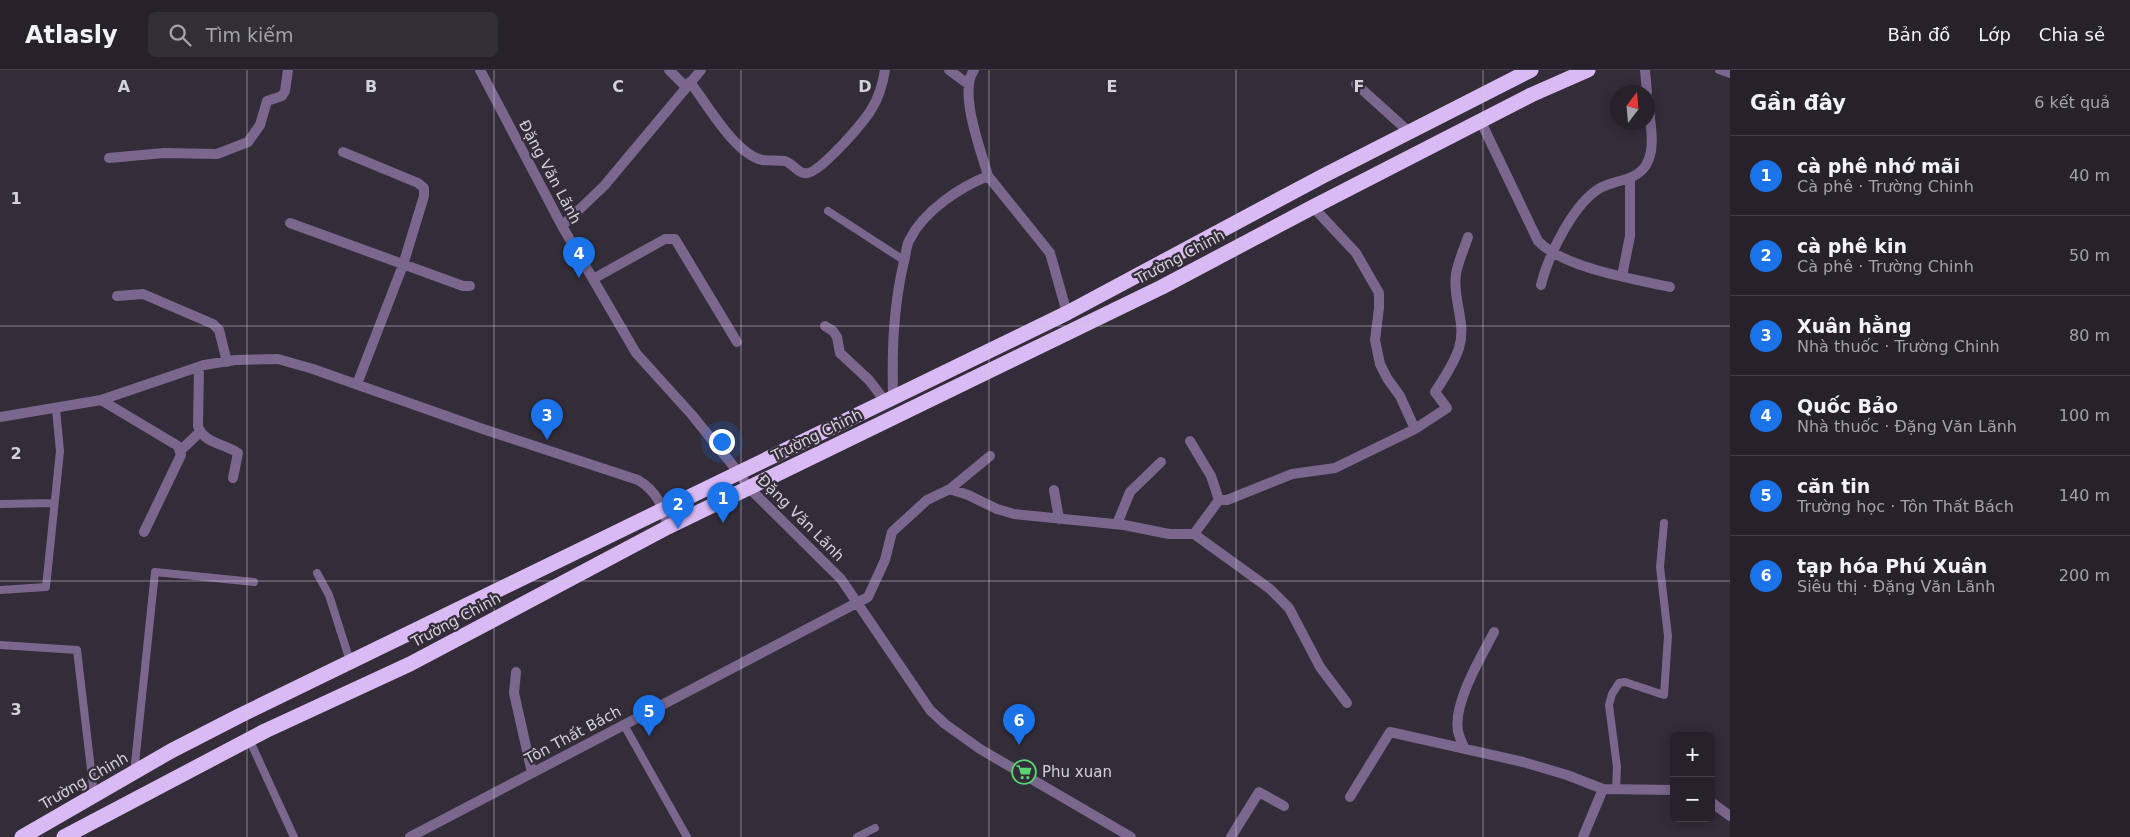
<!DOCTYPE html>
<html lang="vi">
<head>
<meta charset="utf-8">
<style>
	:root { --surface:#26212b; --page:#322e37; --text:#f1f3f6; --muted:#a4a3a9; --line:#423e47; --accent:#1a73e8 }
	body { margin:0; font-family:"DejaVu Sans",sans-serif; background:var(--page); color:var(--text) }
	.controls { position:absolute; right:15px; bottom:15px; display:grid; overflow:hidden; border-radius:8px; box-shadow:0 2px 12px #0003 }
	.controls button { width:45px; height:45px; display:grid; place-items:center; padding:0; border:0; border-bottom:1px solid var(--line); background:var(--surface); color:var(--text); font:25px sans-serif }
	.compass { position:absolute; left:1610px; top:15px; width:45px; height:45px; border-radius:50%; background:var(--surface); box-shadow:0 2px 12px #0003; rotate:16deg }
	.you { position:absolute; left:721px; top:371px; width:18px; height:18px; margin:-12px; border:4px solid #fff; border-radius:50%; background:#1a73e8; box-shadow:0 0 0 8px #1a73e833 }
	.badge { display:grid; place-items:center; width:32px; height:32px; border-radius:50%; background:var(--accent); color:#fff; font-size:16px; font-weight:700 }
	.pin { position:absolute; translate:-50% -41px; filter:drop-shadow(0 1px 2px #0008) }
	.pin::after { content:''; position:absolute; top:26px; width:18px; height:15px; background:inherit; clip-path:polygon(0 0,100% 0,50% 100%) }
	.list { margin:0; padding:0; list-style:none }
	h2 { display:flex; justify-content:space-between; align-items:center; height:65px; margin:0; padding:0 20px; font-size:21px }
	h2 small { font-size:16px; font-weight:400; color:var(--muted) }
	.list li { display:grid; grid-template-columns:32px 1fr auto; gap:15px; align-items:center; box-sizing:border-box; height:80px; padding:0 20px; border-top:1px solid var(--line) }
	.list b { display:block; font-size:19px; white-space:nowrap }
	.list p { margin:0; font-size:16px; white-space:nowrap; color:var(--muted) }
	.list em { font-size:16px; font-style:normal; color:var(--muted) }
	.icon { flex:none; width:28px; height:28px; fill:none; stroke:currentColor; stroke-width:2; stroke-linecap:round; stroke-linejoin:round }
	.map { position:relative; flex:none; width:1730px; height:767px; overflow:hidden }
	header { display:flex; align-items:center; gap:30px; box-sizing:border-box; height:70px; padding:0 25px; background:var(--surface); border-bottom:1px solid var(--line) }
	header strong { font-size:24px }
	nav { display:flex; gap:28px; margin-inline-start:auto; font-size:18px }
	.search { width:350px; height:45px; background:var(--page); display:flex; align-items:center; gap:12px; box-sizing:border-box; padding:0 18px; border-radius:8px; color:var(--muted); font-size:19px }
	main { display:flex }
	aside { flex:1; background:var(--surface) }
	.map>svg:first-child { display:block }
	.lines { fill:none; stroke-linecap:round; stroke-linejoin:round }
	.lane { stroke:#7b668d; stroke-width:8 }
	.street { stroke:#7b668d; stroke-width:10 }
	.highway { stroke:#dabaf4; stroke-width:15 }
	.grid { fill:none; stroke:#d5d1d9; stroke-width:1; stroke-opacity:0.55 }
	.labels { text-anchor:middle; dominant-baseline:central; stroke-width:4.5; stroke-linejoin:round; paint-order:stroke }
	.street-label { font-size:15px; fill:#d5d1d9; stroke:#332c39 }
	.poi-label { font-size:15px; fill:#d5d1d9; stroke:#332c39; text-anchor:start }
	.grid-label { font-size:16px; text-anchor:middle; font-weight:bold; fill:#d5d1d9; stroke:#332c39; stroke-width:4.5; stroke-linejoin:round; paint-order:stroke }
</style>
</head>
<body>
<header>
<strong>Atlasly</strong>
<div class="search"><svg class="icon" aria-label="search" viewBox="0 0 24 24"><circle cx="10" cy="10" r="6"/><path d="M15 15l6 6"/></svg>Tìm kiếm</div>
<nav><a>Bản đồ</a><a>Lớp</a><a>Chia sẻ</a></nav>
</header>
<main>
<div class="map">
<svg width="1730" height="767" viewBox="0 0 1730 767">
	<rect width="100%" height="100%" fill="#332c39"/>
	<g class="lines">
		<path class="lane" d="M1719 0 1730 4
			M828 141 905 191
			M0 434 53 433
			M317 503 329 525 350 591
			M0 520 46 517 60 381 56 339
			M0 575 77 580 94 725
			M624 655 687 767
			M249 669 294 767
			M134 703 155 502 254 512
			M1616 719 1617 697 1609 635 1612 624 1619 613 1625 612 1664 625 1668 566 1660 497 1664 453
			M857 767 875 758"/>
		<path class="street" d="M480 0 562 156 636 283 692 345 739 403 748 417 841 509 930 640 945 654 980 679 1131 767
			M669 0 686 17
			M949 0 968 14
			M1645 0 1647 22
			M690 12C707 34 734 83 762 90 769 91 777 90 785 91 792 93 797 102 804 103 814 106 838 79 845 72 867 48 880 33 885 0
			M1356 14 1408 61
			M1481 52 1538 171C1564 198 1633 209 1670 217
			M343 82 418 113 424 118V126L403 195 357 314
			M109 88 164 83 217 84 248 72 260 55 267 31 282 26 285 21 288 0
			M988 106 1050 183 1067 243
			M290 153 463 216H470
			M562 156 604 116 701 0
			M1622 206 1630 166V109
			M593 209 665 169H675L737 272
			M1541 215C1548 186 1573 134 1600 118 1617 109 1640 111 1648 91 1656 74 1649 48 1648 29
			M117 226 143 224 213 254 219 260 227 292
			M825 256 833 261 837 267 840 283 869 310 885 331
			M199 297 198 356C203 373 225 374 238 383L233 408
			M893 327C892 279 893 239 904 191 906 185 906 175 910 169 924 141 960 117 988 106 981 80 958 22 974 0
			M101 330 178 376 181 385 144 462
			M0 347 101 330 204 295 235 290 278 289 313 299 483 359 638 410C657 421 663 437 668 457
			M1415 359 1447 338 1435 322C1444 308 1454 294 1459 278 1467 253 1452 229 1456 204 1458 192 1464 179 1468 167
			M1190 371 1211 406 1219 430
			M181 380 200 362
			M950 419 990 386
			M1054 420 1059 449
			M1117 454 1130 422 1161 392
			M1194 464 1219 430H1227L1292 404 1335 398 1415 359 1400 326 1387 308 1380 294 1375 270 1379 238V223L1356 183 1313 137
			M516 602 514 623 532 703
			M1465 679C1462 673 1459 667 1458 661 1453 633 1481 587 1494 562
			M1350 727 1390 662 1523 692 1567 705 1603 719 1674 720
			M1711 732 1730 746
			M410 767 868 527 885 490 892 462 927 430 950 419 968 425 997 439 1014 444 1124 455 1169 464H1194L1270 519 1289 538 1320 597 1347 633
			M1231 767 1259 722 1284 736
			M1583 767 1603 719"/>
		<path class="highway" d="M22 767 171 681 239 646 1067 243 1323 106 1531 0
			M64 767 265 661 410 594 668 457 1162 217 1313 137 1531 25 1588 0"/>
	</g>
	<path class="grid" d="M247 0V767M494 0V767M741 0V767M989 0V767M1236 0V767M1483 0V767M0 256H1730M0 511H1730"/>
	<defs>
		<g id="supermarket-ring" transform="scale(1.25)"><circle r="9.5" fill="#332c39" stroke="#58d570" stroke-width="1.5"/><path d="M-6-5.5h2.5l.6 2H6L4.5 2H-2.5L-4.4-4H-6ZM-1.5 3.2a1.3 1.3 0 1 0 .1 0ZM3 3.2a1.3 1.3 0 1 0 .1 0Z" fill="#58d570"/></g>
	</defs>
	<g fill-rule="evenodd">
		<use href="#supermarket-ring" x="1024" y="702"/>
	</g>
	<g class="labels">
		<g class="street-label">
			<text transform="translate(550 102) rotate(62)">Đặng Văn Lãnh</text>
			<text transform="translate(1180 187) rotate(-28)">Trường Chinh</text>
			<text transform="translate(817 365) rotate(-26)">Trường Chinh</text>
			<text transform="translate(801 448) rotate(45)">Đặng Văn Lãnh</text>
			<text transform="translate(456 550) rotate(-28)">Trường Chinh</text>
			<text transform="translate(573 665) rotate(-28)">Tôn Thất Bách</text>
			<text transform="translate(84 711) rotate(-30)">Trường Chinh</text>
		</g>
		<g class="poi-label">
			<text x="1042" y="702">Phu xuan</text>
		</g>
	</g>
	<g class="grid-label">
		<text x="124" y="22">A</text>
		<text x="371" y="22">B</text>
		<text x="618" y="22">C</text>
		<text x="865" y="22">D</text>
		<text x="1112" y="22">E</text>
		<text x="1359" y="22">F</text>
		<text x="16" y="134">1</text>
		<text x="16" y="389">2</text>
		<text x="16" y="645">3</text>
	</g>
</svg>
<div class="controls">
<button>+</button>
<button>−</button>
</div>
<svg class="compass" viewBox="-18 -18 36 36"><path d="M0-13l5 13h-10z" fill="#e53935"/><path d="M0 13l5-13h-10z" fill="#a4a3a9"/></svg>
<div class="you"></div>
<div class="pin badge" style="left:723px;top:453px">1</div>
<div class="pin badge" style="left:678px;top:459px">2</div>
<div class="pin badge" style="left:547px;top:370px">3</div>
<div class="pin badge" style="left:579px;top:208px">4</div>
<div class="pin badge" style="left:649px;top:666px">5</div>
<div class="pin badge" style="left:1019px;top:675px">6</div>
</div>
<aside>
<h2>Gần đây<small>6 kết quả</small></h2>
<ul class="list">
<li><span class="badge">1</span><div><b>cà phê nhớ mãi</b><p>Cà phê · Trường Chinh</p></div><em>40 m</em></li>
<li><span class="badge">2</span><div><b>cà phê kin</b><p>Cà phê · Trường Chinh</p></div><em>50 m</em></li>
<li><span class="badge">3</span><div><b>Xuân hằng</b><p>Nhà thuốc · Trường Chinh</p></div><em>80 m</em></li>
<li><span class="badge">4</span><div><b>Quốc Bảo</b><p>Nhà thuốc · Đặng Văn Lãnh</p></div><em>100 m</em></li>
<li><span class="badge">5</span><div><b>căn tin</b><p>Trường học · Tôn Thất Bách</p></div><em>140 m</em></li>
<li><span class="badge">6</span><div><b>tạp hóa Phú Xuân</b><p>Siêu thị · Đặng Văn Lãnh</p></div><em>200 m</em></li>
</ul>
</aside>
</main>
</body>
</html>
